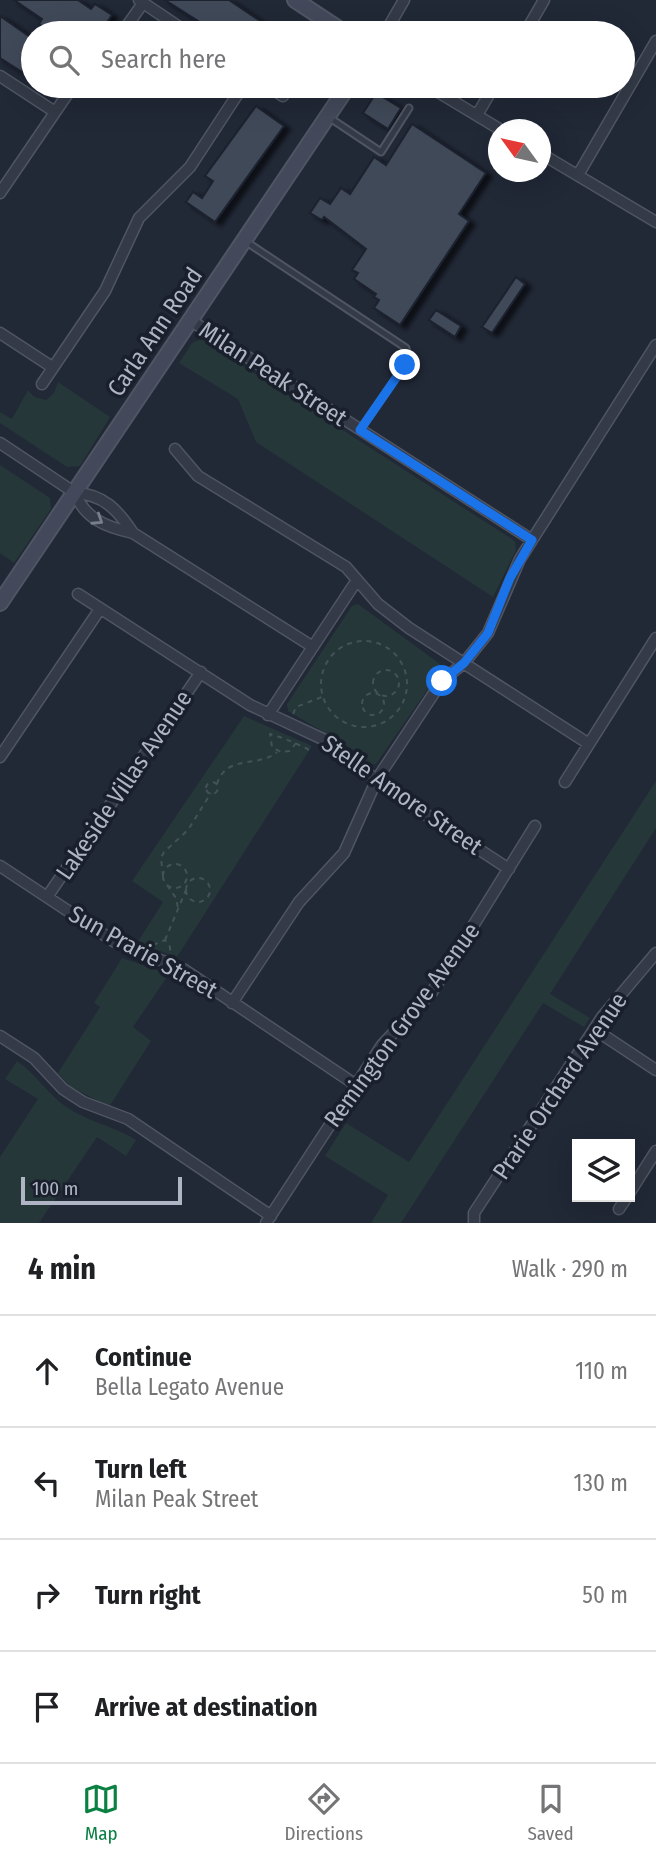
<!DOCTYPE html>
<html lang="en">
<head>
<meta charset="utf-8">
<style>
	:root { --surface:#fff; --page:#f2f2f2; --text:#202124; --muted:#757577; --line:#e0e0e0; --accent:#0b8043 }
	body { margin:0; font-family:"Fira Sans Condensed",sans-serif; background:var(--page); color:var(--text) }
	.controls { position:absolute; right:21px; bottom:21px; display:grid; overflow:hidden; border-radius:0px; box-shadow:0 7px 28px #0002 }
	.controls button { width:63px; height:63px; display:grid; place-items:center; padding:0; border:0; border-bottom:2px solid var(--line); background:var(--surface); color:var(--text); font:35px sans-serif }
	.compass { position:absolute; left:488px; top:119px; width:63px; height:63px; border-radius:50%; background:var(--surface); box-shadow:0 7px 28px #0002; rotate:303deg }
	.scale { position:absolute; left:21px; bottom:18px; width:161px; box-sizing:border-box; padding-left:7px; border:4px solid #afb5c4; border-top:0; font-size:19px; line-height:24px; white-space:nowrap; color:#afb5c4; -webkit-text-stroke:5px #1a1f2c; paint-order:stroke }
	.stop { position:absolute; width:21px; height:21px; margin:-16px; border:5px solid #1a73e8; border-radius:50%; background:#fff }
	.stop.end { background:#1a73e8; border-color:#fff; box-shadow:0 2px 7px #0008 }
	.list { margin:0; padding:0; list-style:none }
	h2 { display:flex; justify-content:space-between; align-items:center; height:91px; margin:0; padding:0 28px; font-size:30px }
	h2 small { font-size:23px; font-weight:400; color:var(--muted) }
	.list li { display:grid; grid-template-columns:46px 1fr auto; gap:21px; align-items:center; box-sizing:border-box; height:112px; padding:0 28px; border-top:2px solid var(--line) }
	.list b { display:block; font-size:26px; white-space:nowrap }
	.list p { margin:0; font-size:23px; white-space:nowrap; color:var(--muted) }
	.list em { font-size:23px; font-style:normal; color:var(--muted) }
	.icon { flex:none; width:38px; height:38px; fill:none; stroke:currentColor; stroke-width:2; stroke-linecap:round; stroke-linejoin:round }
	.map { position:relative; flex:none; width:656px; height:1223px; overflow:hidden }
	.search { position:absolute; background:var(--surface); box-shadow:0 7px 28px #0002; left:21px; right:21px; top:21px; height:77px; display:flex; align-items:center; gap:18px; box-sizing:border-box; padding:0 24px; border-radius:38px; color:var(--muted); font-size:26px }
	.sheet { height:539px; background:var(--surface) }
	nav { display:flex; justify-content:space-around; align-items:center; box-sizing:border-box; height:98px; border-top:2px solid var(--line); background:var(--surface); font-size:19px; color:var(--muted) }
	nav a { display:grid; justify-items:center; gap:4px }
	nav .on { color:var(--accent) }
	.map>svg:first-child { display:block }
	.green { fill:#26373a }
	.building { fill:#3f4859; stroke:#1c212e; stroke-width:2; filter:url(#shadow) }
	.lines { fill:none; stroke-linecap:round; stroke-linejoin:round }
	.lane-casing { stroke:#4f5562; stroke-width:9 }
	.street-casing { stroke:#4f5562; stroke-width:13 }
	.secondary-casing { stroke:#4f5562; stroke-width:18 }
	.path { stroke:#435257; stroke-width:2; stroke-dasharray:5 5; stroke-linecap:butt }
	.lane { stroke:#343a47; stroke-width:5 }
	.street { stroke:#343a47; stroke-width:10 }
	.secondary { stroke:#43495a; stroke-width:14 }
	.oneway { stroke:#787e8c }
	.route { stroke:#1a73e8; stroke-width:9 }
	.labels { text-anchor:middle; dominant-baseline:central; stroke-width:7; stroke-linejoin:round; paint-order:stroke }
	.street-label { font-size:24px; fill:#afb5c4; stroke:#1a1f2c }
</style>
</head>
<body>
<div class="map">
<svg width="656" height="1223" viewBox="0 0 656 1223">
	<defs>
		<filter id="shadow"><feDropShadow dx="6" dy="3.5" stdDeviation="2" flood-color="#0009"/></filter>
	</defs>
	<rect width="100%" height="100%" fill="#212836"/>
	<path class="green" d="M201 339 515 541 516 550 493 597 256 442 238 399 179 363 192 343Z
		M58 382 110 417 80 466 67 467 0 423V412L12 419 28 390 34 397 46 400 54 393Z
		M0 465 50 498 51 509 14 563 0 553Z
		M358 604 440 664 439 673 376 764H369L352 749 288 711 287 704 352 606Z
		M244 716 312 746 177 957 137 943 163 902 132 881Z
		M656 781V828L550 994 590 1018 584 1027 543 1003 401 1223H371L388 1195 325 1156 346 1123 409 1162Z
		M122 958 169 974 133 1027 151 1041 109 1107 70 1086 58 1073 100 1007 94 1003Z
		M17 1061C34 1072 45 1090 61 1103 84 1121 112 1125 136 1140L126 1156 97 1137 39 1223H0V1157L38 1099 5 1079Z"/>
	<path class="building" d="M14 0H78L91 9 95 4 112 15 100 33H62L52 27 49 31 39 24 42 19Z
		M165 0H229L278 33H217Z
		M0 16 33 39V79L0 58Z
		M376 93 401 108 388 129 363 113Z
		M256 106 284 126 215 222 186 202 193 192 202 198 213 181 205 176Z
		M412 124 486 173 459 214 469 221 400 325 374 308 379 300 374 297 376 294 354 279 358 273 352 270 366 249 324 217 322 220 310 213 320 198 330 204 341 188 350 194 374 157 386 165Z
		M516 277 525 284 492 333 482 327Z
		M436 310 461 326 455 337 429 320Z"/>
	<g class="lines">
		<g class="lane-casing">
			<path id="lane" d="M330 118 381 152 409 108
				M245 241 406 348 408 356 405 365 360 430"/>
		</g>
		<g class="street-casing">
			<path id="street" d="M139 0 188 33
				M122 33 143 3
				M385 33 404 0
				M525 33 544 0
				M0 76 55 112
				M268 86 283 96
				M428 86 501 130
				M477 115 494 86
				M540 153 656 222
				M578 175 656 41
				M0 193 73 86
				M190 320 532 540
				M0 333 52 367
				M42 384 105 291 139 218 190 167 243 86
				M0 443 75 493
				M175 449 198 476 346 567 378 604 409 628 589 744
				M75 493C85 519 106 527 133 533L313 647
				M75 493C103 494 118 510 133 533
				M78 594 250 705 327 741 390 791 509 869
				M268 715 357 580
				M0 757 100 609
				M565 782 656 638
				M0 866 115 942 183 969 356 1085
				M47 897 201 672
				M232 1003 299 902 344 853 377 779 442 681 464 663 488 633 520 559 656 345
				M594 1029 656 1070
				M0 1036 34 1058 63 1089 83 1102 128 1119 271 1216
				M630 1192 656 1151
				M619 1209 627 1197
				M266 1223 382 1045 432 992 535 826
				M474 1223V1213L602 1017 656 953"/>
		</g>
		<g class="secondary-casing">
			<path id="secondary" d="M295 0 345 33
				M0 603 348 86"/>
		</g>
		<path class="path" d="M321 684a43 43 0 1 1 86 0a43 43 0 1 1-86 0Z
			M373 683a13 13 0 1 1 26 0a13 13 0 1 1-26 0Z
			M362 704a11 11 0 1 1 22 0a11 11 0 1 1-22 0Z
			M293 714 296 707 322 697
			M296 743 290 751 281 752 272 747 270 734C284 738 296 743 309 750
			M206 788a6 6 0 1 1 12 0a6 6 0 1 1-12 0Z
			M217 784C226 754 259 768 277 752
			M163 876a12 12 0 1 1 24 0a12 12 0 1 1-24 0Z
			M163 876 161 858 164 852 188 830 211 793
			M186 890a12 12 0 1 1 24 0a12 12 0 1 1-24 0Z
			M167 885 176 898 178 908
			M165 940 186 890
			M153 945 165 940 170 947V954"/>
		<use href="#lane" class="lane"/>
		<use href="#street" class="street"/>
		<use href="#secondary" class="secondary"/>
	</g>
	<defs><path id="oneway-chevron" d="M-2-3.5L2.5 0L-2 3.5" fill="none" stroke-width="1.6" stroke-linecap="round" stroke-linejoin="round" transform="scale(1.75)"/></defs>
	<use class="oneway" href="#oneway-chevron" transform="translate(98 520) rotate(33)"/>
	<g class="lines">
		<path class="route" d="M405 365 360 430 532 540 510 578 488 633 464 663 442 681"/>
	</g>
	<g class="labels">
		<g class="street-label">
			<text transform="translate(155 332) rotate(-56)">Carla Ann Road</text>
			<text transform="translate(273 374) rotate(33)">Milan Peak Street</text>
			<text transform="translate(124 785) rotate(-56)">Lakeside Villas Avenue</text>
			<text transform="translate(402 795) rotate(35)">Stelle Amore Street</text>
			<text transform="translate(143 952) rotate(29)">Sun Prarie Street</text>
			<text transform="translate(402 1025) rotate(-54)">Remington Grove Avenue</text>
			<text transform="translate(560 1086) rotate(-56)">Prarie Orchard Avenue</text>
		</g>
	</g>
</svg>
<div class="controls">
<button><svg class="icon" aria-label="layers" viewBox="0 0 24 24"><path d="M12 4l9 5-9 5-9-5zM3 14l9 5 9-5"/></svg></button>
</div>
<svg class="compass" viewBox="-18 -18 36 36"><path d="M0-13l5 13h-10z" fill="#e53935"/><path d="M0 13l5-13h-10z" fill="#757577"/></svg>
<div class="scale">100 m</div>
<div class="stop" style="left:442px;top:681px"></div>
<div class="stop end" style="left:405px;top:365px"></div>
<div class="search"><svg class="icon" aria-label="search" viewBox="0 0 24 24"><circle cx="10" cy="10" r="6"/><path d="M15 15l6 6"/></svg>Search here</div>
</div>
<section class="sheet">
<h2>4 min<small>Walk · 290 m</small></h2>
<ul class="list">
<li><svg class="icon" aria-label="ahead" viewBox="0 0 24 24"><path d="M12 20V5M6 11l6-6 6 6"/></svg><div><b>Continue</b><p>Bella Legato Avenue</p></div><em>110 m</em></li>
<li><svg class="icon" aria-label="left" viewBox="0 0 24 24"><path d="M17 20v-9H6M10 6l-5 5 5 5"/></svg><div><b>Turn left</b><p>Milan Peak Street</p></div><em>130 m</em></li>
<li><svg class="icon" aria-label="right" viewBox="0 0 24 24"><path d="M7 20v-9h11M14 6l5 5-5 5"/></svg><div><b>Turn right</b></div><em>50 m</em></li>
<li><svg class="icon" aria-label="arrive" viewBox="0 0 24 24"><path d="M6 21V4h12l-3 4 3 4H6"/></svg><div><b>Arrive at destination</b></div></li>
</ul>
</section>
<nav>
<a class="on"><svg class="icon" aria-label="map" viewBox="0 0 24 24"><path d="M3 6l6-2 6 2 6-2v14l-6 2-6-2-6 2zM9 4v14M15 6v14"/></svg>Map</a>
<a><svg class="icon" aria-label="directions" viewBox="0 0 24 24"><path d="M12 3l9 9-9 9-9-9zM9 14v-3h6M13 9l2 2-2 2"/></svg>Directions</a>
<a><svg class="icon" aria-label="saved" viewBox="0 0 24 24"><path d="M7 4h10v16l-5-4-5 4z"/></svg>Saved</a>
</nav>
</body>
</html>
